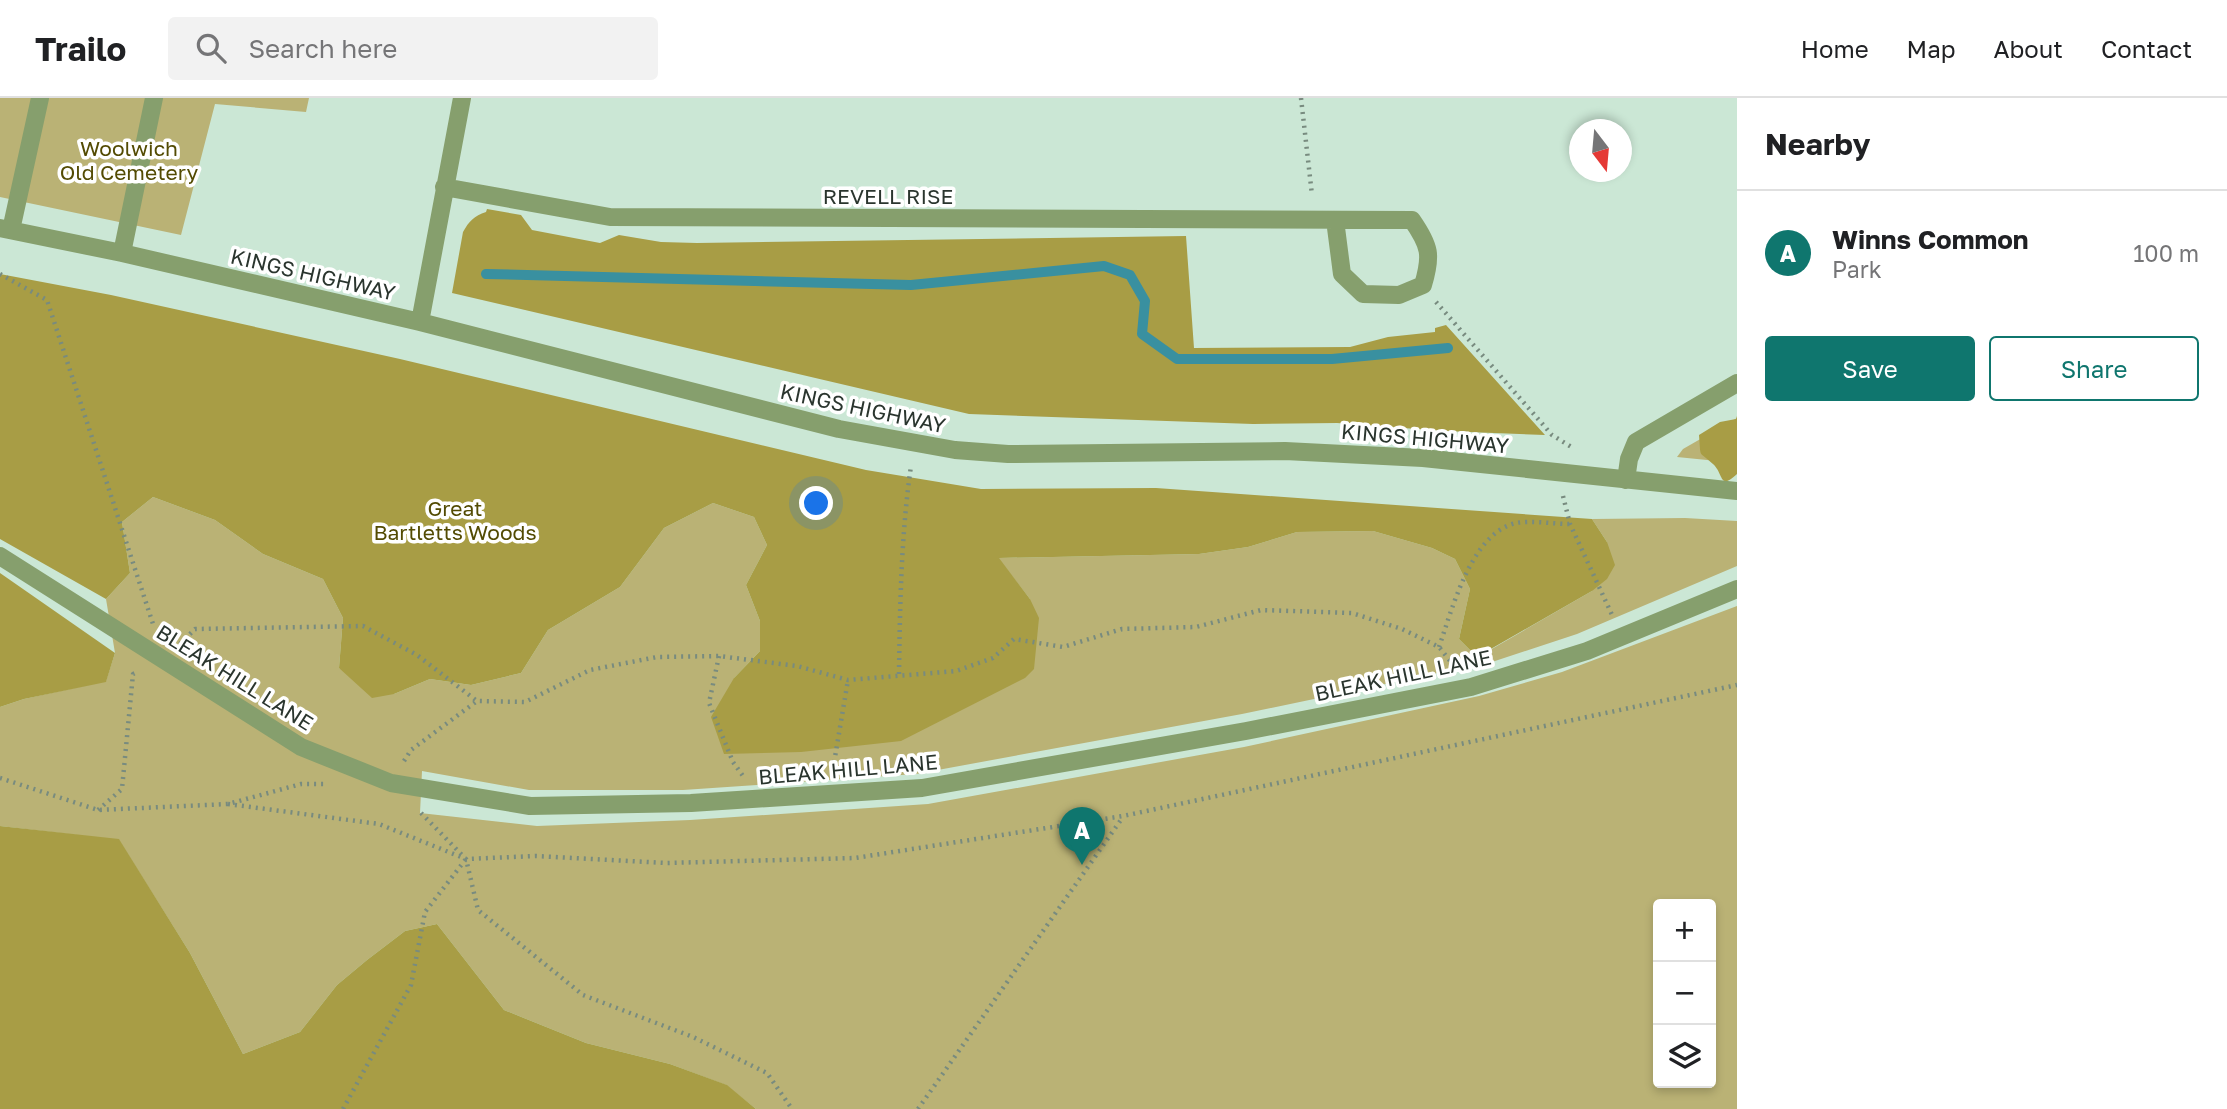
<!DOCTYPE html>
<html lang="en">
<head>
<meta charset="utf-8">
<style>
	:root { --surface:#fff; --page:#f2f2f2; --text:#202124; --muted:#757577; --line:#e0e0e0; --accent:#0f766e }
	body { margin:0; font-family:"Golos Text",sans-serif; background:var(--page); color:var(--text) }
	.controls { position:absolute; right:21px; bottom:21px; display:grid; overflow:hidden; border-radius:7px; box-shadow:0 4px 10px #0003 }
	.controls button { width:63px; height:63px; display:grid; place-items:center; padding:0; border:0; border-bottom:2px solid var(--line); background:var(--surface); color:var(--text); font:35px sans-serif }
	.compass { position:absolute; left:1569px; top:21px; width:63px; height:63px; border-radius:50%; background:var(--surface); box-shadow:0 4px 10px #0003; rotate:164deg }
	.you { position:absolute; left:817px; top:406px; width:24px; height:24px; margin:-18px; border:5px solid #fff; border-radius:50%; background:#1a73e8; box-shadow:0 0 0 10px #1a73e833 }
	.badge { display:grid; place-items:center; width:46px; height:46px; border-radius:50%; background:var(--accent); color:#fff; font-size:23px; font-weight:700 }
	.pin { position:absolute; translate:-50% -58px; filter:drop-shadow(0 2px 4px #0008) }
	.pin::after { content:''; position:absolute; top:37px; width:24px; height:21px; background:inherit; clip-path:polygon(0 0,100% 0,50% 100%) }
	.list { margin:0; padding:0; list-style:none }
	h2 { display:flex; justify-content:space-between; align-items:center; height:91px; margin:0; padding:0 28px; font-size:30px }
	h2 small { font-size:23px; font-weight:400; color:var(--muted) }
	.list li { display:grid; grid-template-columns:46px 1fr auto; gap:21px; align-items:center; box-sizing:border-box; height:126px; padding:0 28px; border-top:2px solid var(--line) }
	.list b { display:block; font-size:26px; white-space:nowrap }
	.list p { margin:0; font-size:23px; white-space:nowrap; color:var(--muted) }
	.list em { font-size:23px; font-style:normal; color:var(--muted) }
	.actions { display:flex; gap:14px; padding:21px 28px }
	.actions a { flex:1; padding:16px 0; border:2px solid var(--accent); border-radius:7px; text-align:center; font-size:24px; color:var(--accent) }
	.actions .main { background:var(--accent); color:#fff }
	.icon { flex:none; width:38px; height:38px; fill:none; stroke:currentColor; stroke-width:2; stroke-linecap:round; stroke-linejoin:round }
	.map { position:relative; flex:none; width:1737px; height:1011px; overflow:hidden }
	header { display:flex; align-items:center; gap:42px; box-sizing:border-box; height:98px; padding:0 35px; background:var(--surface); border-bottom:2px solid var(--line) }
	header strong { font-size:33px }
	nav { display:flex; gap:38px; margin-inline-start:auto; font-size:24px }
	.search { width:490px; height:63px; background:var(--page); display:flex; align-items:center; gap:18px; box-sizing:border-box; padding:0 24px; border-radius:7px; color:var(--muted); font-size:26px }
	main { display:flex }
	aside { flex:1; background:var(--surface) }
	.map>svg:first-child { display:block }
	.green { fill:#bab275; fill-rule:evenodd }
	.forest { fill:#a89d45 }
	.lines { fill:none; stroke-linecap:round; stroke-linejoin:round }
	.stream { stroke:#3990a0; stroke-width:10 }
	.path { stroke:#788b7f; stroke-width:4.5; stroke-dasharray:2 5; stroke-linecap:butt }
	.minor { stroke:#869f6d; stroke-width:18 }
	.labels { text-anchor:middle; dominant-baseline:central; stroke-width:7; stroke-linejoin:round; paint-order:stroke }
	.park-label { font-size:21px; fill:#534b03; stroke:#fff }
	.street-label { font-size:21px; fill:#2a352e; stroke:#fff }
</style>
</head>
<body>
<header>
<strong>Trailo</strong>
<div class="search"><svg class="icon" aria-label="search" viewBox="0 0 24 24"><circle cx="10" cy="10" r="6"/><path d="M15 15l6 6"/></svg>Search here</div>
<nav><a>Home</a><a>Map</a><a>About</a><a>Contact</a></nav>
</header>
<main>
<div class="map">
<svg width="1737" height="1011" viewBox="0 0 1737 1011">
	<rect width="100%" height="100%" fill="#cbe7d5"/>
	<path class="green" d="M0 0H309L306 14 215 6 181 137 0 99Z
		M1737 320V365L1677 359 1683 351Z
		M153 399 215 422 263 456 323 481 343 520 339 570 394 596 430 581 471 587 521 575 548 532 620 489 664 430 713 405 754 419 767 447 746 487 760 523V553L734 580 1030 501 998 460 1199 456 1248 449 1297 434 1373 433 1432 450 1455 461 1470 491 1459 541 1475 557 1490 552 1592 493 1607 444 1592 421 1685 420 1737 423V468L1577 536 1495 563 1242 616 916 676 683 692H529L422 673 420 715 537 728 690 722 928 706 1244 649 1479 598 1562 574 1737 508V1011H756L726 987 670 966 586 945 504 912 437 826 405 833 367 862 337 887 300 934 243 956 190 855 119 742 0 728V609L24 601 106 583 115 555 106 501 130 475 122 424ZM1658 806H1711V985H1658Z"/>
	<path class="forest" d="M487 111 521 117 532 132 600 145 619 137 661 144 697 145 1186 138 1194 250 1350 249 1388 239 1435 234V230L1446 227 1545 337 1443 333 1337 325 1253 326 969 316 452 195 463 134C469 123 474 118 486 114Z
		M0 176 111 197 400 261 866 372 981 391 1156 390 1592 421 1607 444 1615 467 1607 481 1592 493 1489 552 1475 557 1459 541 1470 491 1455 461 1432 450 1373 433 1297 434 1248 449 1199 456 999 460 1030 501 1039 520 1034 571 1025 580 901 643 801 654 724 656 711 619 734 580 760 553V523L746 487 767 447 754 419 713 405 664 430 620 489 548 532 521 575 471 587 430 581 394 596 372 600 339 570 343 520 323 481 263 456 215 422 153 399 122 424 130 475 106 501 0 441Z
		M1737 318V376C1719 393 1724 376 1713 366 1698 352 1701 362 1699 337L1720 324 1736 321Z
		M0 475 115 555 106 584 24 601 0 609Z
		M0 728 119 741 190 855 243 956 300 934 337 887 367 862 405 833 437 826 504 912 586 945 670 966 727 987 756 1011H0Z"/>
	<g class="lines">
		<path class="stream" d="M486 176 911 187 1104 168 1130 177 1145 203 1142 236 1177 261H1332L1448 250"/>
		<path class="path" d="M1301 0 1312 97
			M0 176 47 202 153 526
			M1436 204 1552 337 1573 350
			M1563 398 1570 426 1613 519
			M180 546 195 531 363 528 417 557 477 603 525 604 590 572 657 559 719 558 797 568 848 582 956 573 993 560 1014 541 1063 549 1122 531 1196 529 1261 512 1352 515 1402 531 1439 549 1454 568
			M1439 549C1452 512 1471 435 1516 425 1532 422 1553 426 1570 426
			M719 558 709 605 733 664 743 678
			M899 576C900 507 901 437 911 368
			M404 663 411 652 477 603
			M833 671 848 582
			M0 680 98 712 228 706 301 686H324
			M228 706 379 726 466 761 536 758 666 765 855 760 1123 718 1737 587
			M98 712 122 691 133 576 138 574
			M421 715 466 761 478 812 583 897 693 939 767 975 792 1011
			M343 1011 411 887 425 814 466 761
			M918 1011 1123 719"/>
		<path class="minor" d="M444 89 610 119 1412 122C1430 148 1432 157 1423 187L1399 197 1363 196 1342 176 1335 122
			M0 130 122 155 420 224 839 331 955 352 1008 356 1285 353 1423 360 1737 393
			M11 132 40 0
			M122 155 154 0
			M420 224 462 0
			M1626 382 1629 361 1636 344 1737 285
			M0 458 301 649 391 685 530 708 691 705 922 690 1246 633 1471 589 1587 553 1737 491"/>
	</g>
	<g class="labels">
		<g class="park-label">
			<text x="129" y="50">Woolwich<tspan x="129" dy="24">Old Cemetery</tspan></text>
			<text x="455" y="410">Great<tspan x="455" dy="24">Bartletts Woods</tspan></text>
		</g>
		<g class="street-label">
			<text x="888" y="98">REVELL RISE</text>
			<text transform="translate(313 176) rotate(13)">KINGS HIGHWAY</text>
			<text transform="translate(863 310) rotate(12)">KINGS HIGHWAY</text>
			<text transform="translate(1425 340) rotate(5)">KINGS HIGHWAY</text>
			<text transform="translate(1403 577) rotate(-12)">BLEAK HILL LANE</text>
			<text transform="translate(235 579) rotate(32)">BLEAK HILL LANE</text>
			<text transform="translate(848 671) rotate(-5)">BLEAK HILL LANE</text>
		</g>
	</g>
</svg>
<div class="controls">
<button>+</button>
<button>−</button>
<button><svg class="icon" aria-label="layers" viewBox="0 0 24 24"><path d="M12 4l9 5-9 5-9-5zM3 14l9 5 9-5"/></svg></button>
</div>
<svg class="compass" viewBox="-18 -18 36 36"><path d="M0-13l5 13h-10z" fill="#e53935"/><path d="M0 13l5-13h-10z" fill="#757577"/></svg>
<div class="you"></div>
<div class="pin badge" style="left:1082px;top:767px">A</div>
</div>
<aside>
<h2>Nearby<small></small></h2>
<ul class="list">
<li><span class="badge">A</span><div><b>Winns Common</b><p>Park</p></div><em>100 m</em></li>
</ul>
<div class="actions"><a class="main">Save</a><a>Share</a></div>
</aside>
</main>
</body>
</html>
